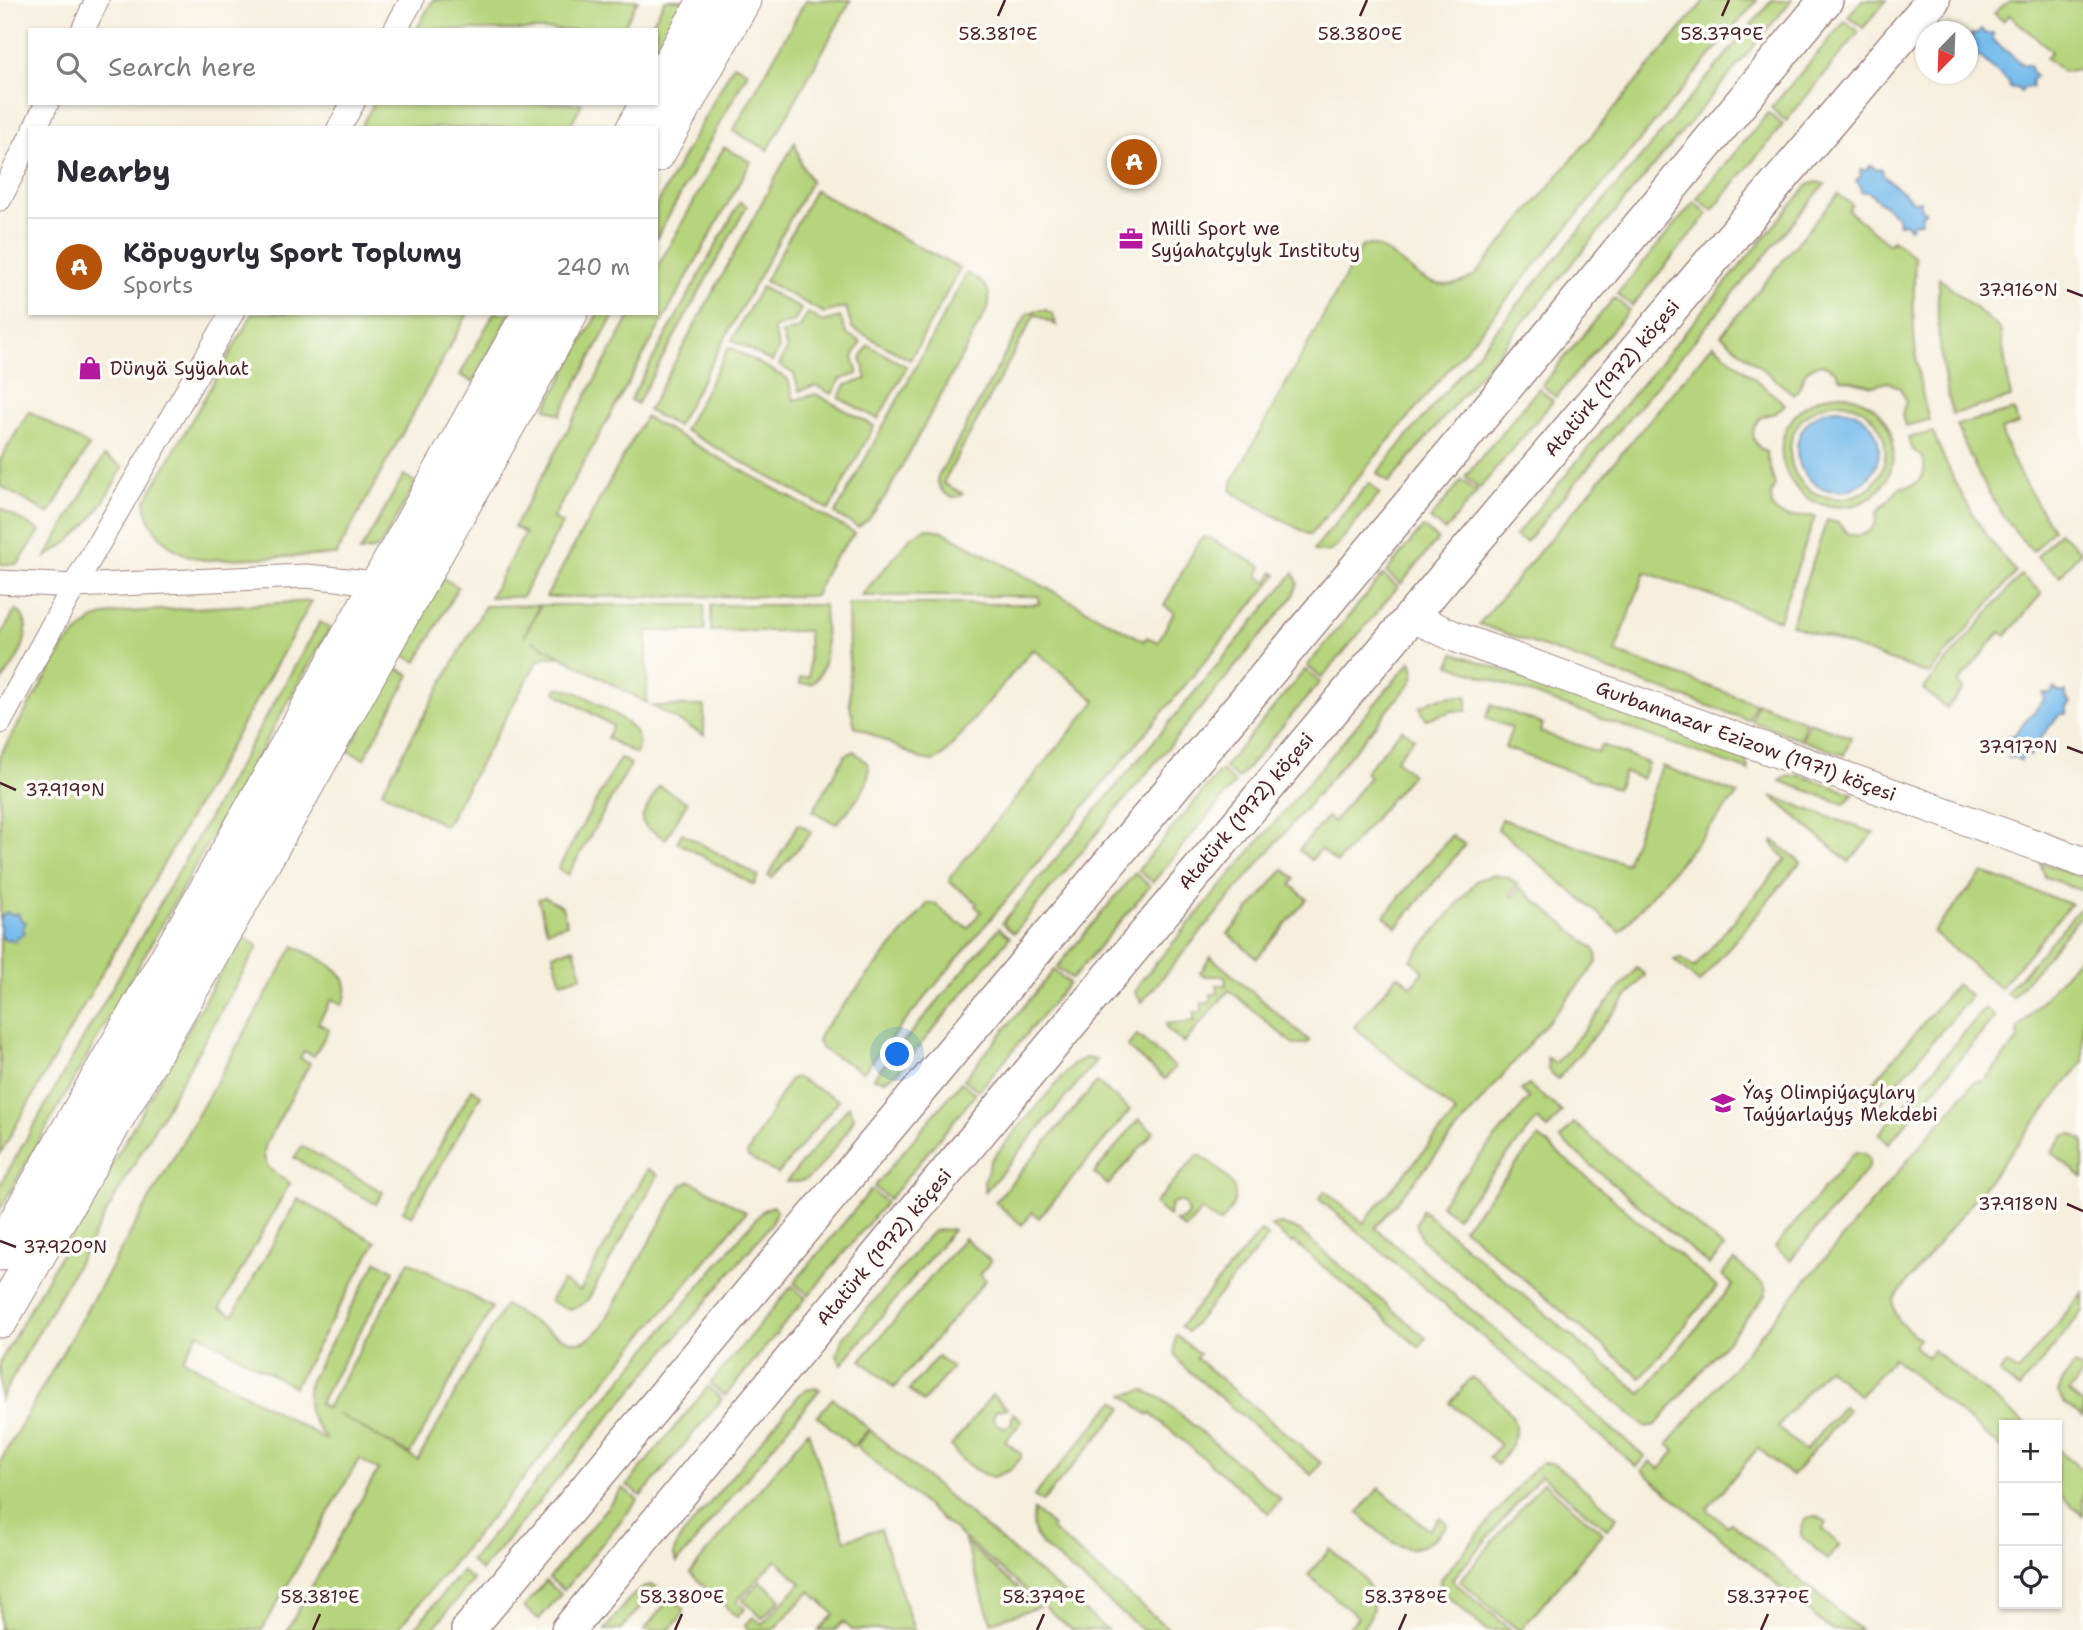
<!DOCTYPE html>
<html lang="en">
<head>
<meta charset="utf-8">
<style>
	:root { --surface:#fff; --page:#f2f2f3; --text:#2b2b33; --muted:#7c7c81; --line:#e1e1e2; --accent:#b45309 }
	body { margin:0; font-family:"Shantell Sans",sans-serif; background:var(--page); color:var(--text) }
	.controls { position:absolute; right:21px; bottom:21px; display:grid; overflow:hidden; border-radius:0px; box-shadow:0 2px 5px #0004 }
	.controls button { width:63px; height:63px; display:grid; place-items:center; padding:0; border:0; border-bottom:2px solid var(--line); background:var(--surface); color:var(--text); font:35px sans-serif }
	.compass { position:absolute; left:1915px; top:21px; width:63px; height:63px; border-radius:50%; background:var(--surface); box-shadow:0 2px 5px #0004; rotate:203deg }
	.you { position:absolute; left:898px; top:1055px; width:24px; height:24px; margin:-18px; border:5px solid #fff; border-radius:50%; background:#1a73e8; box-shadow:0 0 0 10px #1a73e833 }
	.badge { display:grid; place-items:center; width:46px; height:46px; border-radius:50%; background:var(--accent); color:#fff; font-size:23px; font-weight:700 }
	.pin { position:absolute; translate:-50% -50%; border:4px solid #fff; box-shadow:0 2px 7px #0006 }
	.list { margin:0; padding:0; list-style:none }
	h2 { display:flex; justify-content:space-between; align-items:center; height:91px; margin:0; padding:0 28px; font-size:30px }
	h2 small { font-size:23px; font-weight:400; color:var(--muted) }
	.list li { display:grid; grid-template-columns:46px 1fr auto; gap:21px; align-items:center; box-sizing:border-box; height:98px; padding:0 28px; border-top:2px solid var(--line) }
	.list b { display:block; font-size:26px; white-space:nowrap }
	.list p { margin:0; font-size:23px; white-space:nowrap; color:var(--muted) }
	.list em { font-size:23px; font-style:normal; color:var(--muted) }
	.icon { flex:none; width:38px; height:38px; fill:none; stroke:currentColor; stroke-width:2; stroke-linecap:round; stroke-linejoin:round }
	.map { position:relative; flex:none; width:2083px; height:1630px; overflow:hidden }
	.search { position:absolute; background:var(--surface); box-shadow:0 2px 5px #0004; left:28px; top:28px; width:630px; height:77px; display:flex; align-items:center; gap:18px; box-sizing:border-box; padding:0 24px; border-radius:0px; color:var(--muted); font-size:26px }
	.panel { position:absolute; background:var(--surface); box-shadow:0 2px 5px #0004; left:28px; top:126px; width:630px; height:189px; border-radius:0px }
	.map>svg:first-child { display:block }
	.green { fill:#b5d47b; stroke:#807a53; stroke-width:2; fill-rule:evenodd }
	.water { fill:#75bbec; stroke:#606d8c; stroke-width:2 }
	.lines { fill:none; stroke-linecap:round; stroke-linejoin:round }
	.minor-casing { stroke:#a08784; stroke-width:25 }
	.tertiary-casing { stroke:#a08784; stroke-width:32 }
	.secondary-casing { stroke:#a08784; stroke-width:36 }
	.primary-casing { stroke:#a08784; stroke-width:39 }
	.minor { stroke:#fff; stroke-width:23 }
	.tertiary { stroke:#fff; stroke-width:30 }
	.secondary { stroke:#fff; stroke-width:33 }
	.primary { stroke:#fff; stroke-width:37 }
	.ticks { fill:none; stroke:#4a1f2b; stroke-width:2.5 }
	.labels { text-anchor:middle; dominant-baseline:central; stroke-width:7; stroke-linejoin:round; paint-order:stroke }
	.poi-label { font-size:19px; fill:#4a1f2b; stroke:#fdfcf7; text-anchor:start }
	.street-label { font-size:19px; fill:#4a1f2b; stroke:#fdfcf7 }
	.ticks-label { font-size:18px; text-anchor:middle; fill:#4a1f2b; stroke:#fdfcf7; stroke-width:7; stroke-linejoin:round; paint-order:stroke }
</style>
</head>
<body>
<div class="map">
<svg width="2083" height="1630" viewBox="0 0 2083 1630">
	<rect width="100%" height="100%" fill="#fdfcf7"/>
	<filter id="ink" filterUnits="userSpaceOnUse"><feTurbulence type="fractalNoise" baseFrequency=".0143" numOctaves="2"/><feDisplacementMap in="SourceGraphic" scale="14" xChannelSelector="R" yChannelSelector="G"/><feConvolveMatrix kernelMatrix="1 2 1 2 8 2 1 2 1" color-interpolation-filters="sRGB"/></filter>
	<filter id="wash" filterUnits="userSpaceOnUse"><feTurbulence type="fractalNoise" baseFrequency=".00686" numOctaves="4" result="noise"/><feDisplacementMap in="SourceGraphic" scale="28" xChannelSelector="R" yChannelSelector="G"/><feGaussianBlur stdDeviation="1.57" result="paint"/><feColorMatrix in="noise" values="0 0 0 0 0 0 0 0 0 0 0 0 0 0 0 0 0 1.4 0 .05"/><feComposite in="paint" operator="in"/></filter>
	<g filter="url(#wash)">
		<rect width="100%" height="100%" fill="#f6efde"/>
		<path class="green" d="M433 0H638L622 30H416Z
			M665 0H683L656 49V30H649Z
			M806 0H851L768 150 733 131Z
			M1705 0H1757L1310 535 1235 494 1231 489 1233 480 1362 246C1395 236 1423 313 1476 274Z
			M1772 0H1792L1389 483 1377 473Z
			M1862 0H1887L1863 28 1848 16Z
			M2011 0H2083V68L2063 72 2046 58 2052 51 2009 15 2003 21 1994 13Z
			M1845 21 1859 32 1786 121 1771 108Z
			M734 64 748 72 656 239V206Z
			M374 103H582L569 128H360Z
			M1768 113 1783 125 1712 210 1697 198Z
			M795 142 801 164 811 181 677 426 648 411Z
			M724 147 751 162 553 518 562 524 522 597H490L525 533 514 527 632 313H656V270Z
			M1816 182 1825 184 1526 542 1515 536 1808 185Z
			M815 190 960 269 910 360 852 328 846 307 824 313 765 281Z
			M1838 194 1852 205 1848 210 1889 244 1893 240 1915 257C1912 317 1912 362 1929 420L1905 426 1902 415 1906 400 1900 388 1888 382 1873 386 1840 378 1835 370 1822 364C1800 367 1805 383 1794 395L1721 335Z
			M740 202 747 206 637 404 630 400Z
			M1694 202 1708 214 1632 306 1617 294Z
			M967 273C983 282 993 288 988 308L887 494 868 520 858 527 835 514Z
			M1939 278 2000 329 2011 398 1953 414C1940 368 1935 325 1939 278Z
			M761 287 801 309 794 322 773 328 779 349 772 362 732 340Z
			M1614 298 1629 310 1556 397 1542 385Z
			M1037 310H1045L1053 314 1056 325 1035 314 943 483 963 494C951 503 939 491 937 479L1027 314Z
			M253 313H468L336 555 204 560C174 555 149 534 145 502Z
			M494 313H511L473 382 460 375Z
			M598 313H615L560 415 546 408Z
			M808 313 823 322 840 317 846 333 861 342 853 357 858 374 841 379 832 394 816 386 799 391 794 374 779 365 787 350 782 333 799 329Z
			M1713 344 1785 404 1776 413 1761 417C1749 429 1751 444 1766 452L1775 486 1771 493 1772 507C1786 525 1798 512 1815 517L1779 620 1645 572 1615 652 1755 703 1748 720 1479 624Z
			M868 345 907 367 878 419 839 398 846 385 867 379 861 358Z
			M729 347 788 379 794 400 816 394 874 426 829 510 684 430Z
			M1539 388 1553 401 1479 489 1465 477Z
			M1841 394C1920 406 1904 517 1830 506 1815 504 1802 496 1794 485 1763 444 1794 396 1841 394ZM1841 402C1905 412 1897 502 1835 498 1776 495 1772 407 1841 402Z
			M2014 410 2018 424 2001 430C2012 466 2033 497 2053 529L2033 552C1998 516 1975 472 1957 425Z
			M29 411 89 446 49 514 0 486V460Z
			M645 417 855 533 830 563 815 596 546 597Z
			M1933 432C1953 484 1978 530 2016 572L1929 674 1791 625 1827 520 1838 523 1848 534C1865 539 1877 529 1877 512L1901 487C1918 487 1928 475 1923 458L1911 448 1908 438Z
			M104 456 123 467C99 510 90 531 46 557Z
			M404 475 416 483 381 545 377 549 360 552Z
			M1462 480 1477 492 1445 531 1430 519Z
			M1369 483 1380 493 1334 549 1327 552 1315 551 1314 549Z
			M0 508 40 531 18 564H0Z
			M1423 527 1438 539 1401 584 1386 572Z
			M927 528 942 531 1144 641 1147 637 1158 642 1174 612 1164 606 1199 541 1204 537 1211 539 1262 567 1258 576 1268 582 1273 572 1277 575 863 1072 822 1049 818 1042 821 1032 928 903 935 904 959 924 961 923 968 928 981 911 975 906 977 903 950 882V877L1096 701 1033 649 943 756 933 761 921 759 855 726 850 706 848 604H1039L1038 596H861L912 536Z
			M2059 532 2081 551 2060 576 2037 557Z
			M1294 573 1298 583 1293 597 1014 933 1002 923Z
			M1383 575 1398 587 1322 678 1307 666Z
			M2021 575 2042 593 2006 636 2000 632 1958 683 1964 688 1947 708 1923 689Z
			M443 578 458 587 417 662 401 654Z
			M312 601 0 1154V755L65 645 92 620 106 615 125 612Z
			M539 605 524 637 541 605H704L705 631H647V703L532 640 561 657H545L537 662 445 826 382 791 485 606Z
			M711 605H824C824 628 833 669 811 684H800V678L809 677 808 631H711Z
			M16 609C40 628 15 665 0 683V637Z
			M320 622 330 628 0 1210V1185Z
			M1454 653 1736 752 1746 761 1749 771 1450 665Z
			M1411 661 1415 673 1411 683 1142 1002 1135 993 1140 982Z
			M394 667 410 675 364 759 348 751Z
			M1305 670 1320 682 1238 779 1224 767Z
			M557 688C571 685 628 719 635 732 640 740 639 746 636 754L607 738 613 726 555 692Z
			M1452 696H1467V711H1452L1426 719 1420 707 1433 700Z
			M1757 703 1806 721 1800 739 1751 721Z
			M1491 705 1543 724 1540 732 1598 752 1601 745 1648 763 1642 779 1624 772 1617 789 1505 748 1512 728 1486 718Z
			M704 706V735L652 706Z
			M1809 722 1851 737 1844 755 1802 740Z
			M1402 729 1414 738 1396 760 1412 774 1337 863 1321 849 1311 860 1299 850 1327 817 1333 822 1370 777 1365 772Z
			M854 751 868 764C873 787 850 808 836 824L813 811 845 755Z
			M620 758 631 764 568 875 558 869Z
			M1662 766 1738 794 1620 932 1498 829 1502 819 1626 864Z
			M1221 770 1235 783 1153 882 1138 870Z
			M1800 775 1854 794 1844 804 1780 781 1786 777Z
			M659 786 687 802 666 839 647 828 642 821 643 815Z
			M1771 796 1874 833 1849 862Z
			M798 824 812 832 772 878 768 876Z
			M682 833 758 876 754 885 677 842Z
			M1452 835 1465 845 1397 927 1384 916Z
			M1774 841 1801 862 1699 983 1674 960 1680 958 1694 968 1786 859 1772 844Z
			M2040 862 2083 878V891L2045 877Z
			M1284 869 1295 879 1291 885 1307 899 1257 958 1228 934Z
			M1135 873 1150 886 1072 979 1057 967Z
			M1983 873 2071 904 2000 988 1933 932Z
			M1493 875 1509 878 1518 885 1511 894 1513 897 1520 888 1594 949 1596 953 1597 963 1375 1228 1645 1457 1637 1467 1319 1199 1325 1191 1363 1223 1456 1113 1354 1027 1398 975 1412 986 1424 971 1411 960 1477 880Z
			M545 897 562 907 567 924 547 930 538 899Z
			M2080 908 2083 910 2082 914 2012 998 2006 993Z
			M999 928 1010 937 897 1073 885 1080 873 1078Z
			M241 936 258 946 0 1400V1362Z
			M294 946C318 959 360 971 342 1005L332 999 318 1023 329 1029 314 1056 304 1051 300 1058 310 1063 266 1144C258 1165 275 1174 290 1183L220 1308 233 1315 298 1199 376 1242 294 1387 198 1333 183 1359 327 1440C310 1419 305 1410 309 1382L377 1261 394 1271 319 1404 327 1408 409 1261 492 1308 410 1454 336 1413 418 1460 505 1305C520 1314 562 1342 577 1342 587 1342 594 1335 601 1328L681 1186 691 1181 746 1212 397 1630H287L378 1470 359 1459 262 1630H0V1462Z
			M574 948 582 976 561 982 553 954Z
			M2083 953V1062L1894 1299C1892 1319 1904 1327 1919 1338L1914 1346 1927 1357 1933 1350 2027 1425H2004V1450L1893 1358 1860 1396 1827 1368 1777 1427 1805 1451 1843 1406 1848 1410 1792 1476 1758 1448 1707 1509 1727 1526 1731 1522 1860 1630H1831L1642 1471 1650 1462 1660 1469 1675 1451 1668 1444 1974 1082 1984 1081 2018 1040 2017 1030Z
			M1211 957 1310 1041 1308 1043 1294 1045 1229 990 1184 1043 1166 1028V1024L1194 1021V1012H1202V1003H1210L1211 994H1218L1217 985H1226L1225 976H1205L1200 973Z
			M1637 968 1645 975 1558 1079 1548 1070 1547 1058 1556 1063Z
			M1054 970 1069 983 979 1091 964 1079Z
			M1956 984 1971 996 1876 1108 1862 1096Z
			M1985 1008 1995 1017 1889 1143 1879 1134Z
			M1137 1035 1175 1067 1165 1079 1127 1047Z
			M1085 1058 1097 1060 985 1192 984 1181 991 1160 1074 1063Z
			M795 1077 839 1100 778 1174 748 1157 747 1154 789 1080Z
			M961 1082 976 1094 889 1199 874 1187Z
			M1097 1082 1130 1110 1039 1218 1033 1212 1022 1225 995 1202Z
			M1529 1085 1562 1112 1548 1129 1537 1120 1456 1217 1440 1204 1529 1098 1521 1090Z
			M472 1089 481 1095 412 1216 403 1211Z
			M849 1106 854 1117C852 1128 818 1171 808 1178 801 1183 794 1182 786 1182Z
			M1139 1119 1154 1132 1108 1185 1094 1173Z
			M1574 1123 1724 1248 1709 1265 1560 1139Z
			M2072 1134 2083 1140V1178L2051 1152 2064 1136Z
			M1539 1137 1717 1287 1641 1378 1463 1228Z
			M302 1146 383 1192 376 1204 294 1158Z
			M1857 1152C1868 1153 1872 1159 1868 1168L1790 1260 1775 1247 1852 1155Z
			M1198 1155C1205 1157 1210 1162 1216 1167 1239 1187 1242 1199 1221 1222H1217L1202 1210 1185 1229 1175 1221 1183 1220 1188 1214 1185 1203 1177 1201 1171 1204 1169 1216 1154 1204Z
			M648 1169 658 1175 589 1298C576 1313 566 1310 550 1301L562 1281 580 1291Z
			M871 1190 886 1202 809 1295 794 1283Z
			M773 1206 777 1210 771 1224 481 1571 470 1561 763 1210Z
			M1422 1210 1641 1394 1733 1285 1722 1275 1734 1260 1765 1286 1766 1295 1656 1425 1646 1427 1422 1240 1416 1224Z
			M1281 1224 1298 1230 1426 1338 1419 1347 1294 1242 1292 1244 1271 1226Z
			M951 1229 953 1230 841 1365 837 1354 842 1340 929 1235 934 1231Z
			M1261 1231 1268 1237 1188 1332 1180 1326Z
			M964 1238 991 1261 980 1274 986 1280 894 1388 861 1360Z
			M792 1286 806 1298 725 1396 710 1384Z
			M2083 1292V1311L2019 1389 1999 1373 2007 1364 2018 1372Z
			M1176 1335 1199 1354 1196 1358 1321 1463 1312 1475 1183 1366C1174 1356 1173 1348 1176 1335Z
			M938 1356 952 1368 923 1402 909 1390Z
			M2075 1365 2083 1371V1374L2069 1392 2083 1404V1418L2064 1403 2058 1392 2063 1380Z
			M1472 1377C1506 1407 1536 1421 1497 1465L1489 1458 1500 1445 1450 1403Z
			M708 1387 722 1399 641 1496 627 1485Z
			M816 1388 820 1389 677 1563 673 1554 679 1540 800 1394 806 1390Z
			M1143 1390 1161 1398 1281 1499 1269 1513 1150 1413 1148 1415 1124 1395Z
			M992 1395 1007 1408 995 1411 993 1418 997 1425 1004 1428 1011 1424 1013 1413 1022 1421 1005 1441 1021 1454V1458L1009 1471 993 1477C978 1474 959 1460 951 1446Z
			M833 1398 869 1429 853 1447 817 1416Z
			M1115 1401 1123 1408 1042 1502 1034 1496Z
			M870 1430 1107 1630H1072L856 1446Z
			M808 1431 845 1540 880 1529 914 1630H851L843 1622 835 1630H819L834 1614 810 1591 773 1630H750L745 1625 753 1617 762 1624 801 1583 776 1560 737 1601 745 1609 737 1617 690 1573Z
			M2057 1449 2083 1471V1515L2057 1493Z
			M1543 1463H1552L1559 1467 1617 1517 1607 1529 1541 1475 1452 1580 1511 1630H1486L1444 1593 1440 1586V1580L1534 1468Z
			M1543 1482 1603 1533 1521 1630H1518L1460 1581Z
			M623 1488 638 1500 564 1590 549 1578Z
			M1379 1488 1429 1530 1440 1517 1448 1524C1411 1569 1392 1543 1358 1513Z
			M1034 1510 1053 1526 1051 1529 1170 1630H1142L1043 1546C1033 1536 1031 1524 1034 1510Z
			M1816 1516 1827 1522 1822 1529 1840 1545 1827 1560 1801 1535C1800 1523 1805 1517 1816 1516Z
			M965 1542 1039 1607 991 1622Z
			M1330 1549C1357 1572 1393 1593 1361 1630H1347L1358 1617 1308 1575Z
			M462 1571 473 1580 432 1630H413Z
			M546 1581 561 1594 539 1619 524 1607Z
			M761 1581 781 1599 762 1618 743 1600Z
			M651 1585 657 1587 621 1630H605C618 1614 631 1590 651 1585Z
			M671 1597 683 1608V1615L669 1630H644Z"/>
		<path class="water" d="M1981 29 1986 34 1993 33V40L2023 65H2030L2031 71 2036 76 2031 81 2032 87H2025L2021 92 2016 88H2010L2009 82 1979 56 1972 57V50L1968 47 1971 41V34H1977Z
			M1871 165 1876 169H1882L1883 175 1913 201H1920V207L1925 211 1921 216V222L1914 223 1910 228 1905 223 1899 224 1898 217 1868 192H1861V186L1856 181 1861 176 1860 170H1866Z
			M1797 450a41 41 0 1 1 82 0a41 41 0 1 1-82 0Z
			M2054 688 2059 692H2066V698L2071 703 2067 707V714H2061L2056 719 2030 750 2031 756H2024L2020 761 2015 757 2009 758 2008 751 2003 747 2008 742 2007 736 2014 735 2044 700 2043 693H2050Z
			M6 912 12 915 18 913 20 919 26 922 23 928 25 934 18 936 15 942 10 939 4 940 0 933V918Z"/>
	</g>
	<g filter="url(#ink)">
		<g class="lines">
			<g class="minor-casing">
				<path id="minor" d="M83 30 97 0
					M395 30 412 0
					M35 128 47 103
					M339 128 353 103
					M0 199 30 138
					M0 582 74 586 306 576 379 583
					M0 722 74 586 232 313"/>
			</g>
			<g class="tertiary-casing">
				<path id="tertiary" d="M1410 616 1458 638 2083 862"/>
			</g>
			<g class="secondary-casing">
				<path id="secondary" d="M468 1630 1407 507 1826 0
					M568 1630C1018 1082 1474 540 1933 0"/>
			</g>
			<g class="primary-casing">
				<path id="primary" d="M656 90 707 0
					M635 128 649 103
					M656 154 742 0
					M0 1252 214 879 531 313
					M0 1319 243 896 569 313"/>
			</g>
			<use href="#minor" class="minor"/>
			<use href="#tertiary" class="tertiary"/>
			<use href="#secondary" class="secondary"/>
			<use href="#primary" class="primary"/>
		</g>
	</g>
	<path class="ticks" d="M998 16 1005 0M1360 16 1367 0M1722 16 1729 0M2067 290 2083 296M2067 747 2083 753M0 783 16 790M2067 1204 2083 1211M0 1241 16 1247M313 1630 320 1614M675 1630 682 1614M1037 1630 1044 1614M1399 1630 1406 1614M1761 1630 1768 1614"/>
	<defs>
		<g id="office-bare" transform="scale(1.89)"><path d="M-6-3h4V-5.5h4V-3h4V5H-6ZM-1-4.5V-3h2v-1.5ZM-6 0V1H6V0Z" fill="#b5179e" stroke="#fdfcf7" stroke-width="2.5" paint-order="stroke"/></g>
		<g id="shop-bare" transform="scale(1.89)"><path d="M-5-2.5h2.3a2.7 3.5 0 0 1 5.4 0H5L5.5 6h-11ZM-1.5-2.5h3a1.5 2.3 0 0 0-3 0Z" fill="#b5179e" stroke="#fdfcf7" stroke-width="2.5" paint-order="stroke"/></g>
		<g id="school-bare" transform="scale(1.89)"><path d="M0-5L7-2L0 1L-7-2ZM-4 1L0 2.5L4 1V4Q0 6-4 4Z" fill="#b5179e" stroke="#fdfcf7" stroke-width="2.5" paint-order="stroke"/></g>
	</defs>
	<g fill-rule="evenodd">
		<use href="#office-bare" x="1131" y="239"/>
		<use href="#shop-bare" x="90" y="368"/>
		<use href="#school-bare" x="1723" y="1103"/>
	</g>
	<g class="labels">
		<g class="poi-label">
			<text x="1151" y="228">Milli Sport we<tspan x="1151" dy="22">Syýahatçylyk Instituty</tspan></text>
			<text x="110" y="368">Dünyä Syÿahat</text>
			<text x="1743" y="1092">Ýaş Olimpiýaçylary<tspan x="1743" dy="22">Taýýarlaýyş Mekdebi</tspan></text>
		</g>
		<g class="street-label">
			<text transform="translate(1612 378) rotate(-50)">Atatürk (1972) köçesi</text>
			<text transform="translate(1746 741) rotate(20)">Gurbannazar Ezizow (1971) köçesi</text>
			<text transform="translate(1246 811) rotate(-50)">Atatürk (1972) köçesi</text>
			<text transform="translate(884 1247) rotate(-50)">Atatürk (1972) köçesi</text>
		</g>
	</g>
	<g class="ticks-label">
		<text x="998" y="40">58.381°E</text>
		<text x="1360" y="40">58.380°E</text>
		<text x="1722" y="40">58.379°E</text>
		<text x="2018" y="296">37.916°N</text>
		<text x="2018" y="753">37.917°N</text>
		<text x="65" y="796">37.919°N</text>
		<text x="2018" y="1210">37.918°N</text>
		<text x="65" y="1253">37.920°N</text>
		<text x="320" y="1603">58.381°E</text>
		<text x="682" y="1603">58.380°E</text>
		<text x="1044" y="1603">58.379°E</text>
		<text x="1406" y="1603">58.378°E</text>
		<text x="1768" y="1603">58.377°E</text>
	</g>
</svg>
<div class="controls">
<button>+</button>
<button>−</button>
<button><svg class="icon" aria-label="locate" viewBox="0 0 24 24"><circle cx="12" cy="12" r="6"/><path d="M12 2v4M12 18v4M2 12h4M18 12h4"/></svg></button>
</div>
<svg class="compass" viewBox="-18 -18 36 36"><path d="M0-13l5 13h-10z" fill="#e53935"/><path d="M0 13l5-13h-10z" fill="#7c7c81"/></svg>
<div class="you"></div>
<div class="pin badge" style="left:1134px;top:162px">A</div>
<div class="search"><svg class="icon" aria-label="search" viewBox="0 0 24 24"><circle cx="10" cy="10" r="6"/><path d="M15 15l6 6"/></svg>Search here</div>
<section class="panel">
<h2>Nearby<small></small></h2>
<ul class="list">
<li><span class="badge">A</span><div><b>Köpugurly Sport Toplumy</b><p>Sports</p></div><em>240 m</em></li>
</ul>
</section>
</div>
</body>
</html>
